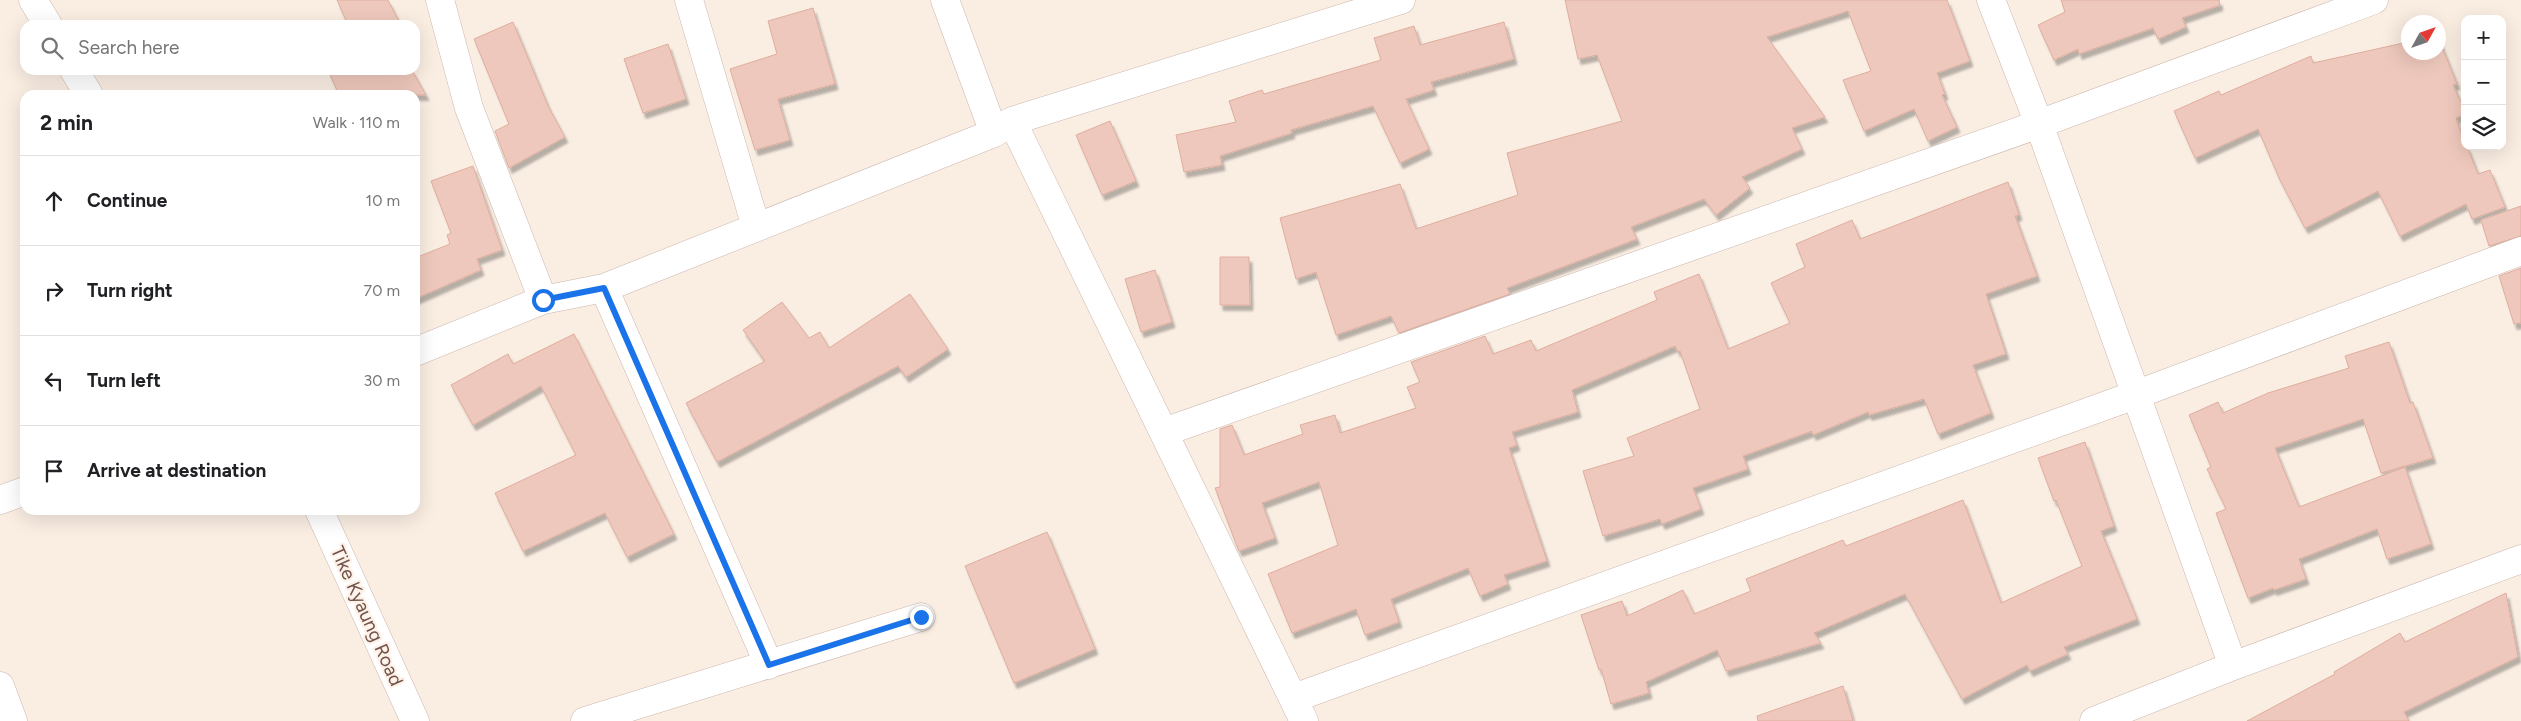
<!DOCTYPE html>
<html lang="en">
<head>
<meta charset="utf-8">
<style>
	:root { --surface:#fff; --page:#f6f6f6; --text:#202124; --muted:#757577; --line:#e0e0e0 }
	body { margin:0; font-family:Figtree,sans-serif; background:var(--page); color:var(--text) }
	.controls { position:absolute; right:15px; top:15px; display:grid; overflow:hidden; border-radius:10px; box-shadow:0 5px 20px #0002 }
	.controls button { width:45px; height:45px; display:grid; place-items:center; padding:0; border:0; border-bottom:1px solid var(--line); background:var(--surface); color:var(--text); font:25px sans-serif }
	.compass { position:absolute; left:2401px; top:15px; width:45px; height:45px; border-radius:50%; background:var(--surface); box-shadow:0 5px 20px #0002; rotate:50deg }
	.stop { position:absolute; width:15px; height:15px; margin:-11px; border:4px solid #1a73e8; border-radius:50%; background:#fff }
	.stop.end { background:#1a73e8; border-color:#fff; box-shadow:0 1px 5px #0008 }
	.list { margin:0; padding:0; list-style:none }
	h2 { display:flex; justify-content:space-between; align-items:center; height:65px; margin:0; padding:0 20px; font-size:21px }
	h2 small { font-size:16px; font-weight:400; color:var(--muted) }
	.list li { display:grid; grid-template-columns:32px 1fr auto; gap:15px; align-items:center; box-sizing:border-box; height:90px; padding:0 20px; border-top:1px solid var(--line) }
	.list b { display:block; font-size:19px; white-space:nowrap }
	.list em { font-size:16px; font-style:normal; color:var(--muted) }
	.icon { flex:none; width:28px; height:28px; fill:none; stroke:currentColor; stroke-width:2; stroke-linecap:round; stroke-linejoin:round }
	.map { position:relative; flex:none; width:2521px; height:721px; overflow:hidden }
	.search { position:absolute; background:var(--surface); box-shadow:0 5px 20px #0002; left:20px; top:20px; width:400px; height:55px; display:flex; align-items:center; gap:12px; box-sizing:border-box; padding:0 18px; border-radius:15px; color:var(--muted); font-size:19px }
	.panel { position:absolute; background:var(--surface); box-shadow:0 5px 20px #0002; left:20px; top:90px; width:400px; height:425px; border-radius:15px }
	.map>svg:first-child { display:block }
	.building { fill:#eec8bc; stroke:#dfad9e; filter:url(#shadow) }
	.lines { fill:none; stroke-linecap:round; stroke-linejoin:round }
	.street-casing { stroke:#cdb6ad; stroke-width:29 }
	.street { stroke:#fff; stroke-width:28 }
	.route { stroke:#1a73e8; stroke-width:6 }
	.labels { text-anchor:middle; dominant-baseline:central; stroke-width:4.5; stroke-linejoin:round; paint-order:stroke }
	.street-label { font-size:19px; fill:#70524b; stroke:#fef2e8 }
</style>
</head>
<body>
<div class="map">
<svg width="2521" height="721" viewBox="0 0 2521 721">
	<defs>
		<filter id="shadow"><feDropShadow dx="3" dy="5.5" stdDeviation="1" flood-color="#0004"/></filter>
	</defs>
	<rect width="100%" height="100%" fill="#faeee3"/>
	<path class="building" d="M337 0H388L401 25H348Z
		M1565 0H1947L1970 61 1937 73 1945 94 1942 95 1957 127 1928 141 1914 109 1864 131 1843 80 1871 71 1848 11 1767 37 1825 117 1792 128 1802 149 1742 177 1750 188 1716 215 1704 199 1631 227 1637 239 1507 288 1510 294 1399 333 1391 316 1336 335 1316 272 1296 279 1280 218 1400 184 1416 229 1518 195 1507 153 1622 121 1597 55 1578 59Z
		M2061 0H2219L2220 5 2182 18 2186 27 2158 39 2153 28 2079 54 2078 49 2054 60 2038 25 2065 12Z
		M813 8 835 84 778 99 790 140 755 150 730 69 777 54 768 21Z
		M513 22 548 106 565 137 509 168 495 131 509 124 474 39Z
		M1504 22 1514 59 1431 82 1434 90 1406 99 1429 149 1400 163 1373 106 1291 130 1292 133 1220 156 1222 165 1184 172 1176 135 1236 122 1229 101 1262 90 1264 94 1381 60 1374 38 1414 26 1420 45Z
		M2438 37 2457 84 2453 85 2465 111V114L2456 118 2465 146H2467L2478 174 2490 170 2505 207 2472 219 2466 204 2400 236 2378 191 2305 228 2279 178 2258 129 2195 158 2174 111 2219 91 2221 95 2311 56 2313 63 2408 42V52H2438Z
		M668 44 686 99 643 113 624 59Z
		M328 70H412L426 95H339Z
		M1110 121 1136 181 1102 195 1076 135Z
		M473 166 502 250 477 259 481 270 415 299V258L450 244 447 235 451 233 431 181Z
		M2008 182 2019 215 2015 216 2037 276 1986 294 2006 354 1973 365 1991 413 1938 434 1924 399 1869 415 1868 412 1813 435 1812 431 1743 456 1748 469 1693 488 1701 509 1662 524 1660 519 1603 536 1583 471 1634 456 1627 438 1700 409 1680 351 1678 352 1675 346 1572 390 1578 412 1512 432 1517 445 1509 448 1547 561 1504 575 1508 584 1480 596 1468 568 1391 599 1399 622 1365 635 1356 609 1292 633 1268 574 1338 545 1319 482 1262 503 1275 538 1239 551 1238 549 1215 488 1220 487V429L1232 425 1244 455 1303 434 1300 425 1335 415 1340 433 1416 408 1407 387 1420 382 1411 362 1485 336 1493 354 1531 340 1536 351 1657 300 1654 292 1699 274 1728 349 1790 323 1771 283 1805 267 1796 244 1852 220 1860 239Z
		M2521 206V236L2489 246 2481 220Z
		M1220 257H1249L1250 305H1220Z
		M2521 268V323L2514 324 2499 276Z
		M1155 270 1172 322 1141 332 1125 279Z
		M910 294 948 349 906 377 898 366 717 462 686 403 765 361 743 330 782 302 809 338 820 332 829 348Z
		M574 334 674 534 627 557 605 513 523 551 495 493 576 455 541 386 473 425 451 385 508 354 513 364Z
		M2389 342 2410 403 2413 402 2433 458 2381 473 2363 419 2275 448 2299 507 2405 467 2431 544 2387 559 2377 529 2299 559 2306 579 2274 590 2273 588 2248 598 2216 513 2226 509 2207 469 2211 467 2189 415 2218 402 2223 413 2268 393 2349 368 2345 356Z
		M2085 442 2114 526 2101 531 2137 619 2064 647 2068 654 2030 671 2027 665 1962 699 1905 594 1814 633 1821 643 1726 671 1717 650 1646 682 1649 693 1611 704 1601 669 1599 670 1581 615 1622 601 1627 616 1683 590 1694 614 1751 591 1746 579 1843 540 1846 546 1963 500 2001 603 2082 566 2056 500 2054 501 2038 458Z
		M1047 532 1095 649 1014 683 965 566Z
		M2506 593 2518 657 2404 712 2409 721H2247L2335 674 2334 672 2400 633 2405 642Z
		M1843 686 1853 721H1758L1757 716Z"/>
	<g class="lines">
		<g class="street-casing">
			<path id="street" d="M33 0 48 25
				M440 0 469 108 543 300
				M689 0 756 227
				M945 0 994 133
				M1991 0 2039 124 2233 666
				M74 70 89 95
				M1012 121 1304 721
				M604 288 769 665
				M415 352 543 300 604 288 994 133 1012 121 1401 0
				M1164 432 2039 124 2374 0
				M0 500 25 491
				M319 510 415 721
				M0 686 13 721
				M1294 698 2135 395 2521 251
				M585 721 921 617
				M2094 721 2233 666 2521 559"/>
		</g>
		<use href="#street" class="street"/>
	</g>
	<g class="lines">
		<path class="route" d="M543 300 604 288 769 665 921 617"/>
	</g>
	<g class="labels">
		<g class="street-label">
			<text transform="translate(367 616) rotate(66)">Tike Kyaung Road</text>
		</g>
	</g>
</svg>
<div class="controls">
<button>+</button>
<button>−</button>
<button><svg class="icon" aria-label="layers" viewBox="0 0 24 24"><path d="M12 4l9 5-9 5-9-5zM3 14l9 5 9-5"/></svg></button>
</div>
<svg class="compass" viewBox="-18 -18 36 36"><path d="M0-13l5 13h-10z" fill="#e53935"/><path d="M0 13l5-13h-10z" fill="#757577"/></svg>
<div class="stop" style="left:543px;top:300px"></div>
<div class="stop end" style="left:921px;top:617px"></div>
<div class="search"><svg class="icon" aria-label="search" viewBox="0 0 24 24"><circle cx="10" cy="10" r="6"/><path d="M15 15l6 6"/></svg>Search here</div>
<section class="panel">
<h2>2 min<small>Walk · 110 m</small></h2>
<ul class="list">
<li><svg class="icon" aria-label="ahead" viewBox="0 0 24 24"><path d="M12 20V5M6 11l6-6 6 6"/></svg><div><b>Continue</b></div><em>10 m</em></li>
<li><svg class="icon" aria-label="right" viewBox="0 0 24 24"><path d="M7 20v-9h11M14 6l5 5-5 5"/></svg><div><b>Turn right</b></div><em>70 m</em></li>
<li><svg class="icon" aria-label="left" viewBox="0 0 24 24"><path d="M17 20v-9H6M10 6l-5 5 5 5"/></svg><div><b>Turn left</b></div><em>30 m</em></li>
<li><svg class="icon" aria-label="arrive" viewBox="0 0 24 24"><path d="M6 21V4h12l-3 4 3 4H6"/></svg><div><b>Arrive at destination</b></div></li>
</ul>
</section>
</div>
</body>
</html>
